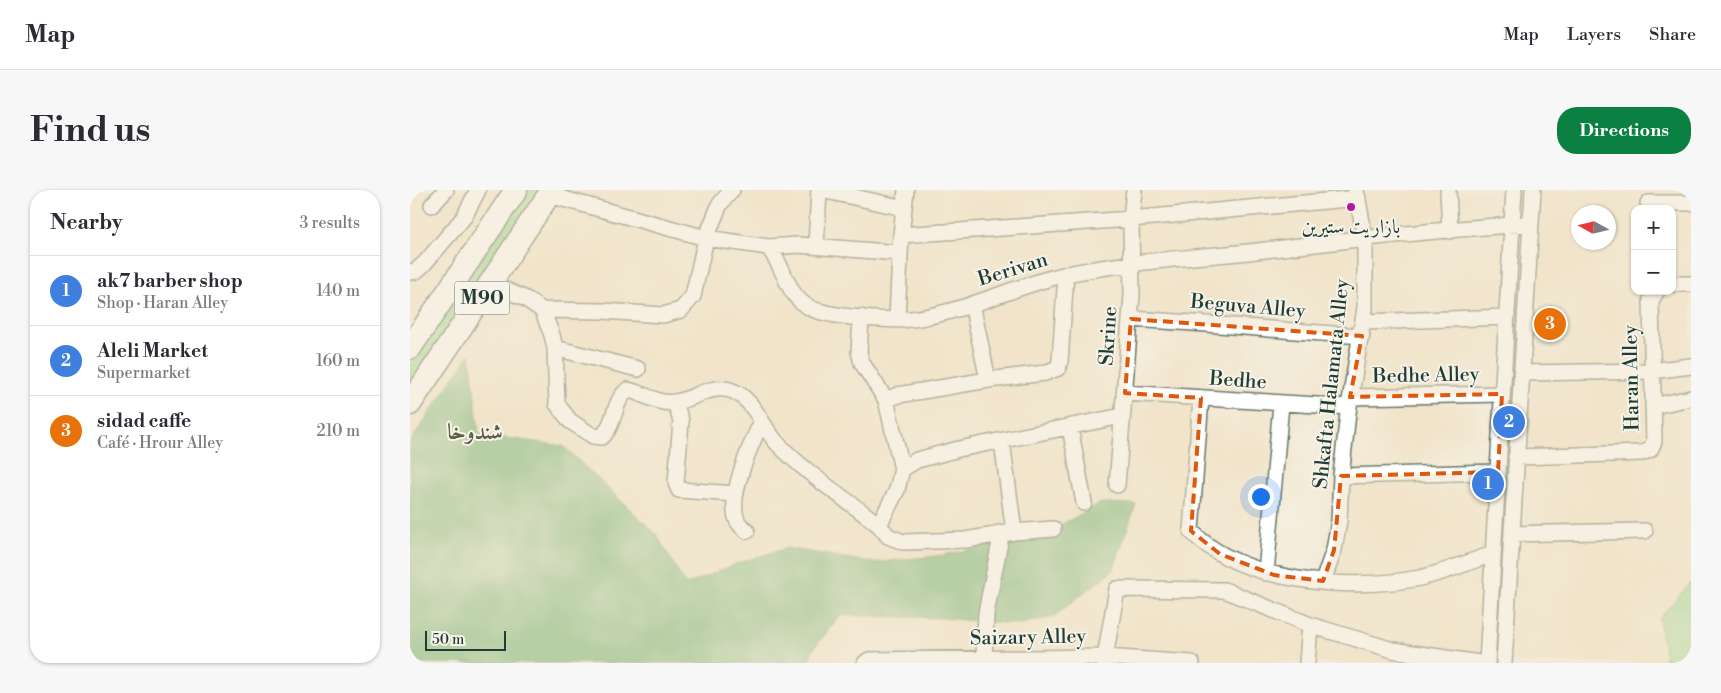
<!DOCTYPE html>
<html lang="en">
<head>
<meta charset="utf-8">
<style>
	:root { --surface:#fff; --page:#f7f7f7; --text:#2b2b33; --muted:#7c7c81; --line:#e1e1e2; --accent:#0b8043 }
	body { margin:0; font-family:"Libre Bodoni",Amiri,serif; background:var(--page); color:var(--text) }
	.controls { position:absolute; right:15px; top:15px; display:grid; overflow:hidden; border-radius:10px; box-shadow:0 1px 4px #0004 }
	.controls button { width:45px; height:45px; display:grid; place-items:center; padding:0; border:0; border-bottom:1px solid var(--line); background:var(--surface); color:var(--text); font:25px sans-serif }
	.compass { position:absolute; left:1161px; top:15px; width:45px; height:45px; border-radius:50%; background:var(--surface); box-shadow:0 1px 4px #0004; rotate:278deg }
	.scale { position:absolute; left:15px; bottom:12px; width:81px; box-sizing:border-box; padding-left:5px; border:2px solid #1f3d34; border-top:0; font-size:14px; line-height:18px; white-space:nowrap; color:#1f3d34; -webkit-text-stroke:4px #f7f3e8; paint-order:stroke }
	.you { position:absolute; left:850px; top:306px; width:18px; height:18px; margin:-12px; border:4px solid #fff; border-radius:50%; background:#1a73e8; box-shadow:0 0 0 8px #1a73e833 }
	.badge { display:grid; place-items:center; width:32px; height:32px; border-radius:50%; background:var(--accent); color:#fff; font-size:16px; font-weight:700 }
	.pin { position:absolute; translate:-50% -50%; border:2px solid #fff; box-shadow:0 1px 5px #0006 }
	.list { margin:0; padding:0; list-style:none }
	h2 { display:flex; justify-content:space-between; align-items:center; height:65px; margin:0; padding:0 20px; font-size:21px }
	h2 small { font-size:16px; font-weight:400; color:var(--muted) }
	.list li { display:grid; grid-template-columns:32px 1fr auto; gap:15px; align-items:center; box-sizing:border-box; height:70px; padding:0 20px; border-top:1px solid var(--line) }
	.list b { display:block; font-size:19px; white-space:nowrap }
	.list p { margin:0; font-size:16px; white-space:nowrap; color:var(--muted) }
	.list em { font-size:16px; font-style:normal; color:var(--muted) }
	.map { position:relative; flex:none; width:1281px; height:473px; overflow:hidden; border-radius:20px }
	header { display:flex; align-items:center; gap:30px; box-sizing:border-box; height:70px; padding:0 25px; background:var(--surface); border-bottom:1px solid var(--line) }
	header strong { font-size:24px }
	nav { display:flex; gap:28px; margin-inline-start:auto; font-size:18px }
	.intro { display:flex; align-items:center; justify-content:space-between; box-sizing:border-box; height:120px; padding:0 30px }
	h1 { margin:0; font-size:35px }
	.button { padding:12px 22px; border-radius:20px; background:var(--accent); color:#fff; font-size:18px; font-weight:700 }
	main { display:flex; gap:30px; padding:0 30px }
	aside { flex:1; background:var(--surface); border-radius:20px; box-shadow:0 1px 4px #0004 }
	.map>svg:first-child { display:block }
	.green { fill:#8fd58e; stroke:#578961 }
	.forest { fill:#73b679; stroke:#497a56 }
	.lines { fill:none; stroke-linecap:round; stroke-linejoin:round }
	.minor-casing { stroke:#687768; stroke-width:18 }
	.highway-casing { stroke:#687768; stroke-width:25 }
	.minor { stroke:#fff; stroke-width:15 }
	.highway { stroke:#fff; stroke-width:22 }
	.marked { fill:none; stroke:#de580e; stroke-width:4; stroke-dasharray:10 6; stroke-linejoin:round }
	.poi-dot { fill:#b5179e; stroke:#f7f3e8; stroke-width:2 }
	.labels { text-anchor:middle; dominant-baseline:central; stroke-width:4; stroke-linejoin:round; paint-order:stroke }
	.shield { fill:#f7f3e8; stroke:#60746a; stroke-width:1 }
	.shield-label { font-size:19px; font-weight:bold; fill:#1f3d34 }
	.poi-label { font-size:20px; fill:#1f3d34; stroke:#f7f3e8 }
	.street-label { font-size:20px; fill:#1f3d34; stroke:#f7f3e8 }
	.quarter-label { font-size:22px; font-weight:bold; fill:#5c5e46; stroke:#f7f3e8 }
</style>
</head>
<body>
<header>
<strong>Map</strong>
<nav><a>Map</a><a>Layers</a><a>Share</a></nav>
</header>
<div class="intro"><h1>Find us</h1><a class="button">Directions</a></div>
<main>
<aside>
<h2>Nearby<small>3 results</small></h2>
<ul class="list">
<li><span class="badge" style="background:#3f7fe0">1</span><div><b>ak7 barber shop</b><p>Shop · Haran Alley</p></div><em>140 m</em></li>
<li><span class="badge" style="background:#3f7fe0">2</span><div><b>Aleli Market</b><p>Supermarket</p></div><em>160 m</em></li>
<li><span class="badge" style="background:#e8710a">3</span><div><b>sidad caffe</b><p>Café · Hrour Alley</p></div><em>210 m</em></li>
</ul>
</aside>
<div class="map">
<svg width="1281" height="473" viewBox="0 0 1281 473">
	<rect width="100%" height="100%" fill="#f7f3e8"/>
	<filter id="ink" filterUnits="userSpaceOnUse"><feTurbulence type="fractalNoise" baseFrequency=".02" numOctaves="2"/><feDisplacementMap in="SourceGraphic" scale="10" xChannelSelector="R" yChannelSelector="G"/><feConvolveMatrix kernelMatrix="1 2 1 2 8 2 1 2 1" color-interpolation-filters="sRGB"/></filter>
	<filter id="wash" filterUnits="userSpaceOnUse"><feTurbulence type="fractalNoise" baseFrequency=".0096" numOctaves="4" result="noise"/><feDisplacementMap in="SourceGraphic" scale="20" xChannelSelector="R" yChannelSelector="G"/><feGaussianBlur stdDeviation="1.12" result="paint"/><feColorMatrix in="noise" values="0 0 0 0 0 0 0 0 0 0 0 0 0 0 0 0 0 1.4 0 .05"/><feComposite in="paint" operator="in"/></filter>
	<g filter="url(#wash)">
		<rect width="100%" height="100%" fill="#f1e4ca"/>
		<path class="green" d="M117 0H132L0 202V175Z
			M1281 392V473H1256L1249 429Z"/>
		<path class="forest" d="M60 164 69 244 153 256 246 344 276 395 328 373 377 358 464 373 534 365 636 343 691 313 726 314 703 380 643 427 610 434 529 428 430 425 402 461 399 473H0V252Z"/>
	</g>
	<g filter="url(#ink)">
		<g class="lines">
			<g class="minor-casing">
				<path id="minor" d="M412 0 494 18
					M1038 0 1040 41
					M139 5 296 48 358 57C377 79 376 112 408 121 432 128 485 132 509 128 560 120 607 95 657 84 716 72 778 68 838 62 932 51 1026 39 1120 34
					M1238 13H1281
					M22 15 36 0
					M491 45 721 29 948 8
					M406 56 409 0
					M358 57 388 55 490 63
					M0 82 6 81 14 74 54 27 68 0
					M82 94 116 109 132 120 142 145 145 158 147 214 160 231 183 246 192 247C206 234 203 210 218 200 234 203 248 215 265 212 283 210 300 194 320 200 346 209 350 236 369 255 398 285 436 309 469 335L478 346 493 352 555 350 604 342 592 251
					M1262 94H1281
					M562 114 578 190 635 183 648 178 650 171 656 84
					M132 120 193 121 253 125 271 120 283 106 296 48 310 14 322 0
					M451 127 449 162 452 173 476 210 492 279 487 300 469 335
					M487 128 491 45 496 0
					M721 129C798 133 875 141 952 146
					M953 132 1097 127
					M145 158 228 179
					M1111 183 1241 181 1281 176
					M715 203 939 217
					M941 207 1092 204
					M791 208 781 341C830 392 937 401 1004 389 1030 385 1057 372 1083 364
					M476 210 488 205 578 190
					M265 212 271 231 266 293 269 300 326 304
					M1243 216 1281 208
					M660 237 674 313
					M1106 267 1232 263 1240 260 1244 252 1241 110 1247 101
					M492 279 507 270 549 259 712 226
					M931 286 1088 282
					M707 295 722 105 721 29 724 0
					M337 341C334 338 328 334 327 330 317 307 341 254 351 233
					M604 342 643 339
					M1102 344 1235 341
					M856 383 871 214
					M913 391 924 360 929 331 931 286 938 223 955 118V48L946 0
					M574 469 576 423 590 352 588 343
					M455 473 459 470 694 467 782 473
					M694 473 707 399 814 400 900 435 983 460 1069 473
					M897 473 900 435
					M1077 473 1104 0
					M1094 473 1123 0"/>
			</g>
			<g class="highway-casing">
				<path id="highway" d="M0 158 106 0
					M0 214 142 0"/>
			</g>
			<use href="#minor" class="minor"/>
			<use href="#highway" class="highway"/>
		</g>
	</g>
	<path d="M0 0H1281V473H0ZM721 129 952 146 940 207 1092 204 1088 282 931 286 924 360 913 391 864 385 810 364 781 341 791 208 715 203Z" fill="#f1e4ca" fill-opacity=".55" fill-rule="evenodd"/>
	<path class="marked" d="M721 129 952 146 940 207 1092 204 1088 282 931 286 924 360 913 391 864 385 810 364 781 341 791 208 715 203Z"/>
	<circle class="poi-dot" cx="941" cy="17" r="5"/>
	<g class="labels">
		<rect class="shield" x="44.5" y="91.5" width="55" height="33" rx="4"/>
		<g class="shield-label">
			<text x="72" y="108">M90</text>
		</g>
		<g class="poi-label">
			<text x="941" y="37">بازاريت ستيرين</text>
		</g>
		<g class="street-label">
			<text transform="translate(603 80) rotate(-17)">Berivan</text>
			<text transform="translate(838 117) rotate(5)">Beguva Alley</text>
			<text transform="translate(699 146) rotate(-86)">Skrine</text>
			<text transform="translate(1016 186) rotate(-1)">Bedhe Alley</text>
			<text transform="translate(1222 188) rotate(-91)">Haran Alley</text>
			<text transform="translate(828 191) rotate(4)">Bedhe</text>
			<text transform="translate(922 194) rotate(-84)">Shkafta Halamata Alley</text>
			<text transform="translate(618 448) rotate(-1)">Saizary Alley</text>
		</g>
		<g class="quarter-label">
			<text x="65" y="242">شندوخا</text>
		</g>
	</g>
</svg>
<div class="controls">
<button>+</button>
<button>−</button>
</div>
<svg class="compass" viewBox="-18 -18 36 36"><path d="M0-13l5 13h-10z" fill="#e53935"/><path d="M0 13l5-13h-10z" fill="#7c7c81"/></svg>
<div class="scale">50 m</div>
<div class="you"></div>
<div class="pin badge" style="left:1078px;top:294px;background:#3f7fe0">1</div>
<div class="pin badge" style="left:1099px;top:232px;background:#3f7fe0">2</div>
<div class="pin badge" style="left:1140px;top:134px;background:#e8710a">3</div>
</div>
</main>
</body>
</html>
